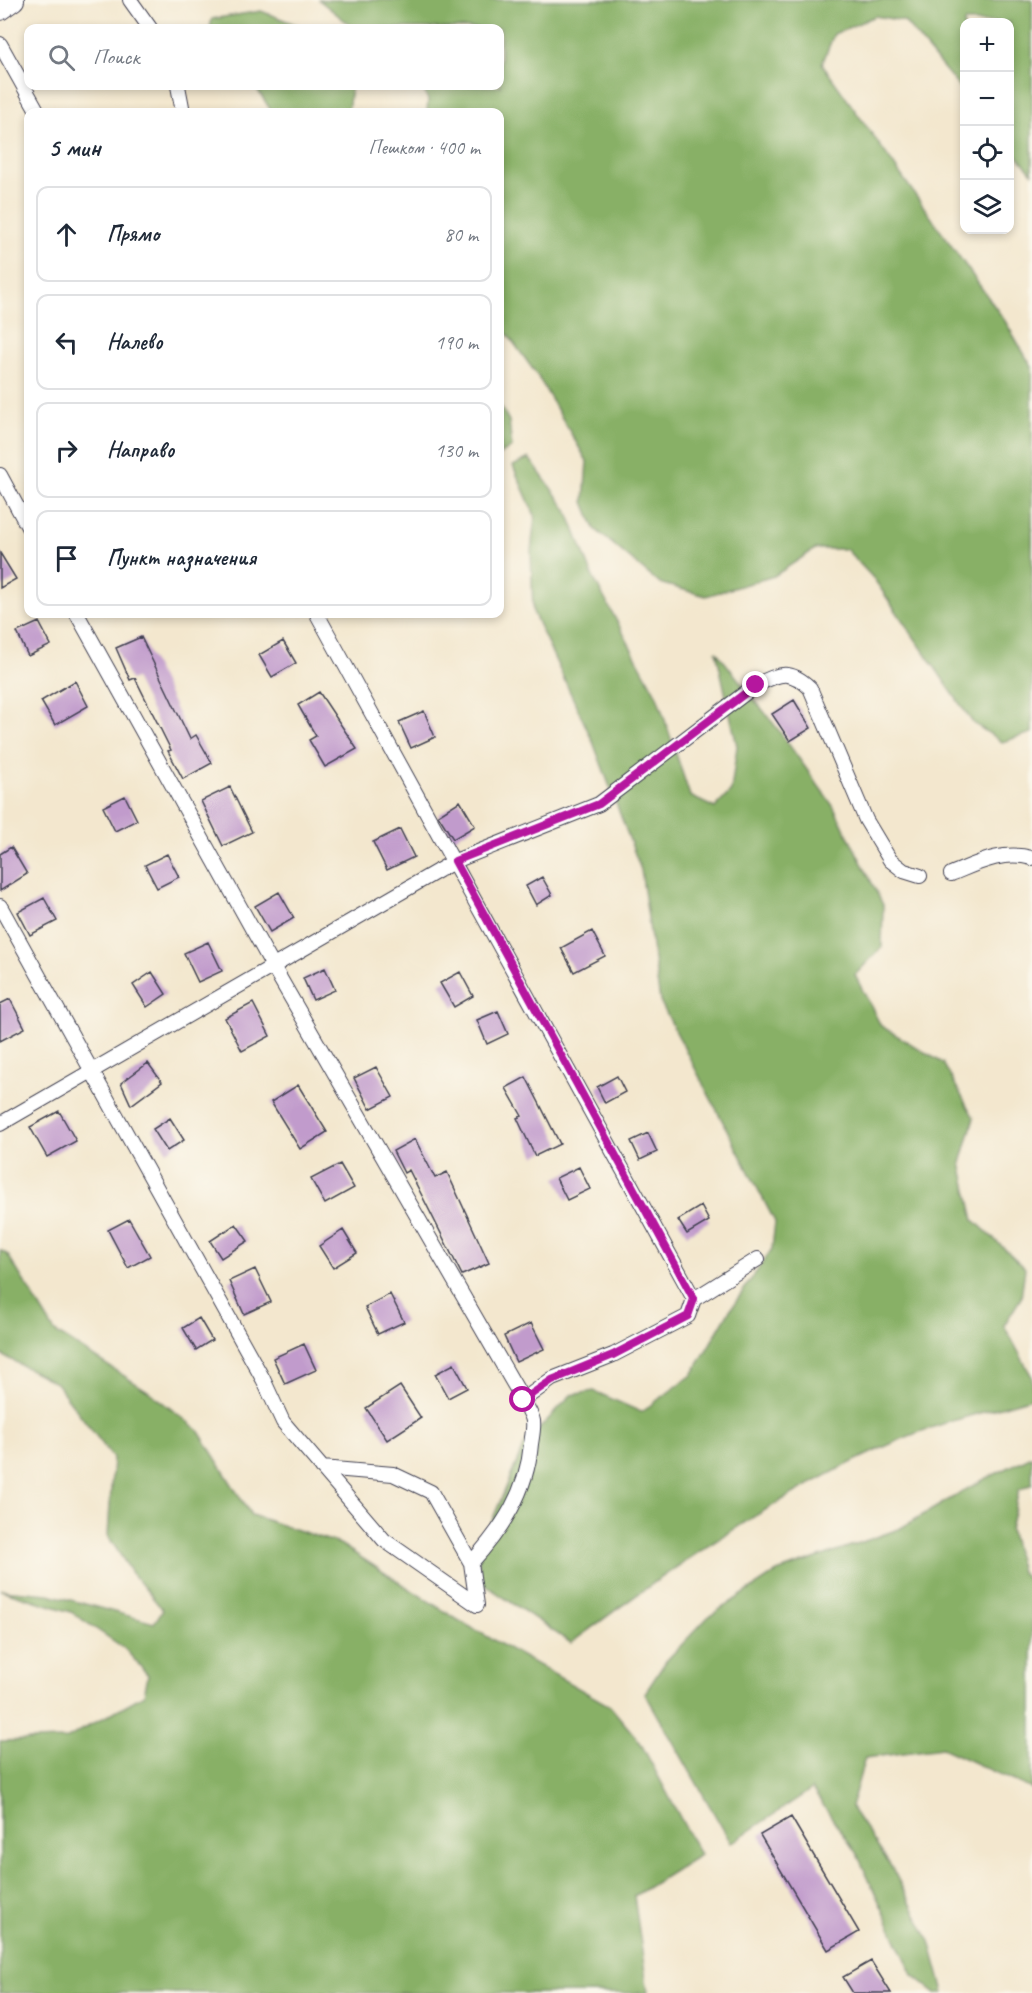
<!DOCTYPE html>
<html lang="ru">
<head>
<meta charset="utf-8">
<style>
	:root { --surface:#fff; --page:#f2f2f3; --text:#1f2937; --muted:#747a83; --line:#e0e1e3 }
	body { margin:0; font-family:Caveat,sans-serif; background:var(--page); color:var(--text) }
	.controls { position:absolute; right:18px; top:18px; display:grid; overflow:hidden; border-radius:12px; box-shadow:0 3px 9px #0003 }
	.controls button { width:54px; height:54px; display:grid; place-items:center; padding:0; border:0; border-bottom:2px solid var(--line); background:var(--surface); color:var(--text); font:30px sans-serif }
	.stop { position:absolute; width:18px; height:18px; margin:-14px; border:4px solid #b5179e; border-radius:50%; background:#fff }
	.stop.end { background:#b5179e; border-color:#fff; box-shadow:0 2px 6px #0008 }
	.list { margin:0; padding:0; list-style:none }
	h2 { display:flex; justify-content:space-between; align-items:center; height:78px; margin:0; padding:0 24px; font-size:26px }
	h2 small { font-size:20px; font-weight:400; color:var(--muted) }
	.list li { display:grid; grid-template-columns:39px 1fr auto; gap:18px; align-items:center; box-sizing:border-box; height:96px; margin:0 12px 12px; padding:0 12px; border:2px solid var(--line); border-radius:12px }
	.list b { display:block; font-size:22px; white-space:nowrap }
	.list em { font-size:20px; font-style:normal; color:var(--muted) }
	.icon { flex:none; width:33px; height:33px; fill:none; stroke:currentColor; stroke-width:2; stroke-linecap:round; stroke-linejoin:round }
	.map { position:relative; flex:none; width:1032px; height:1993px; overflow:hidden }
	.search { position:absolute; background:var(--surface); box-shadow:0 3px 9px #0003; left:24px; top:24px; width:480px; height:66px; display:flex; align-items:center; gap:15px; box-sizing:border-box; padding:0 21px; border-radius:12px; color:var(--muted); font-size:22px }
	.panel { position:absolute; background:var(--surface); box-shadow:0 3px 9px #0003; left:24px; top:108px; width:480px; height:510px; border-radius:12px }
	.map>svg:first-child { display:block }
	.forest { fill:#88b066; stroke:#556950; stroke-width:1.5 }
	.building { fill:#c19bcc }
	.lines { fill:none; stroke-linecap:round; stroke-linejoin:round }
	.street-casing { stroke:#414051; stroke-width:16 }
	.secondary-casing { stroke:#414051; stroke-width:22 }
	.street { stroke:#fff; stroke-width:14 }
	.secondary { stroke:#fff; stroke-width:20 }
	.route { stroke:#b5179e; stroke-width:8 }
</style>
</head>
<body>
<div class="map">
<svg width="1032" height="1993" viewBox="0 0 1032 1993">
	<rect width="100%" height="100%" fill="#fbf7ec"/>
	<filter id="ink" filterUnits="userSpaceOnUse"><feTurbulence type="fractalNoise" baseFrequency=".0167" numOctaves="2"/><feDisplacementMap in="SourceGraphic" scale="12" xChannelSelector="R" yChannelSelector="G"/><feConvolveMatrix kernelMatrix="1 2 1 2 8 2 1 2 1" color-interpolation-filters="sRGB"/></filter>
	<filter id="wash" filterUnits="userSpaceOnUse"><feTurbulence type="fractalNoise" baseFrequency=".008" numOctaves="4" result="noise"/><feDisplacementMap in="SourceGraphic" scale="24" xChannelSelector="R" yChannelSelector="G"/><feGaussianBlur stdDeviation="1.35" result="paint"/><feColorMatrix in="noise" values="0 0 0 0 0 0 0 0 0 0 0 0 0 0 0 0 0 1.4 0 .05"/><feComposite in="paint" operator="in"/></filter>
	<g filter="url(#wash)">
		<rect width="100%" height="100%" fill="#f3e7ce"/>
		<path class="forest" d="M319 0H1032V173L1010 147V22H964V93L904 21 875 16 834 34 822 64 1005 321 1032 367V733L1002 742 973 723 874 579 846 549H815L774 576 706 596 659 583 595 529 584 502 587 461 537 375 500 324V112H427L428 100 422 86H500V28H354Z
			M261 11 305 28H210L212 19Z
			M255 86H351L348 112H272Z
			M500 405 509 421 512 447 500 455Z
			M529 458 567 510 593 577 657 696 690 796 715 808 731 791 737 746 716 651 777 728 833 806 883 905 882 947 855 975 881 1026 943 1063 974 1118 961 1163 974 1220 1025 1268 1021 1298 1004 1325 1032 1377V1398C989 1411 933 1424 893 1443 776 1495 673 1567 571 1643L481 1582 478 1554 524 1445 571 1395 594 1391 641 1412 692 1375 728 1313 772 1249 775 1222 660 1001 641 870 593 742 533 612 531 551 535 516 513 466Z
			M0 1250 8 1255 55 1332 148 1391 198 1430 251 1515 340 1544 458 1620 610 1706 640 1742 700 1855 634 1896 648 1993H0V1741L66 1739 144 1695 148 1675 124 1648 71 1612 1 1590 49 1594 154 1623 163 1610 132 1573 108 1536 113 1458 56 1383 0 1354Z
			M1032 1456V1484L1019 1490 1010 1529 1021 1572 1032 1585V1789L942 1748 865 1758 851 1807 892 1868 930 1941 944 1993H936L913 1975 857 1854 812 1789 731 1843 645 1693 666 1661 708 1617 777 1572 899 1529 979 1482Z"/>
		<g id="blocks">
			<path class="building" d="M0 553 16 579 0 588Z
				M39 622 51 645 28 656 17 632Z
				M141 637 190 739 196 735 212 763 183 779 168 751 171 750 135 678 130 680 116 648Z
				M283 641 296 663 272 677 259 655Z
				M75 681 88 706 55 725 41 701Z
				M319 692 357 749 325 767 309 740 316 736 298 705Z
				M794 700 811 728 790 741 772 714Z
				M424 711 435 737 411 748 399 722Z
				M230 787 252 832 223 846 201 801Z
				M125 796 137 820 115 831 103 807Z
				M460 801 475 826 453 839 438 815Z
				M400 829 414 857 387 870 373 842Z
				M11 847 27 874 0 891V854Z
				M167 854 179 877 157 888 145 865Z
				M542 877 552 895 536 905 526 886Z
				M279 892 294 918 270 932 255 906Z
				M44 898 57 921 30 935 18 912Z
				M592 931 605 956 574 972 561 948Z
				M208 942 222 971 198 982 184 953Z
				M325 968 335 990 313 1000 303 978Z
				M152 972 166 994 147 1007 133 985Z
				M460 972 473 996 454 1007 440 983Z
				M10 999 25 1028 0 1041V1004Z
				M253 1003 270 1036 242 1051 225 1018Z
				M498 1011 508 1034 487 1044 477 1020Z
				M148 1063 162 1082 131 1105 121 1083Z
				M376 1067 393 1097 370 1109 354 1078Z
				M617 1076 625 1092 605 1103 597 1087Z
				M526 1077 560 1144 535 1156 517 1118 522 1116 506 1088Z
				M298 1085 327 1132 300 1149 271 1102Z
				M59 1111 76 1141 47 1157 30 1127Z
				M170 1118 184 1140 167 1151 153 1129Z
				M648 1133 657 1152 640 1160 631 1141Z
				M415 1139 435 1178 447 1172 489 1263 462 1275 409 1170 404 1173 393 1151Z
				M340 1164 354 1188 325 1204 311 1179Z
				M579 1167 590 1189 567 1200 556 1178Z
				M701 1206 709 1221 687 1234 678 1220Z
				M129 1219 150 1256 128 1268 108 1230Z
				M236 1224 248 1241 221 1258 210 1241Z
				M343 1230 357 1253 333 1268 319 1246Z
				M255 1269 271 1302 244 1314 229 1281Z
				M390 1294 404 1322 378 1334 365 1307Z
				M199 1318 212 1340 196 1350 183 1328Z
				M531 1323 544 1349 516 1362 504 1336Z
				M304 1344 316 1370 285 1384 273 1358Z
				M454 1364 467 1388 448 1398 435 1374Z
				M400 1386 421 1418 387 1440 366 1408Z
				M791 1817 859 1932 828 1950 760 1835Z
				M871 1961 891 1993H853L843 1977Z"/>
		</g>
	</g>
	<g filter="url(#ink)">
		<use href="#blocks" fill-opacity="0" stroke="#414051" stroke-width="1.5"/>
		<g class="lines">
			<g class="street-casing">
				<path id="street" d="M130 0 150 28
					M0 44 38 112
					M178 86 183 112
					M0 475 28 527
					M77 614 274 968 523 1400 552 1379 613 1355 688 1316 694 1299 758 1259
					M317 614 694 1299
					M951 874C978 863 1002 850 1032 858
					M0 906 263 1379 283 1422 384 1540 477 1605
					M0 1124 455 861 599 804 756 685C779 674 789 668 810 688L866 820 890 860 904 871 920 876
					M322 1468 393 1474 431 1492 471 1563 477 1605
					M471 1563C502 1529 527 1492 531 1444 532 1437 534 1428 533 1421 532 1414 526 1406 523 1400"/>
			</g>
			<g class="secondary-casing">
				<path id="secondary" d="M0 10 14 0"/>
			</g>
			<use href="#street" class="street"/>
			<use href="#secondary" class="secondary"/>
		</g>
	</g>
	<g class="lines" filter="url(#ink)">
		<path class="route" d="M523 1400 552 1380 613 1355 688 1316 694 1299 455 861 599 804 756 685"/>
	</g>
</svg>
<div class="controls">
<button>+</button>
<button>−</button>
<button><svg class="icon" aria-label="locate" viewBox="0 0 24 24"><circle cx="12" cy="12" r="6"/><path d="M12 2v4M12 18v4M2 12h4M18 12h4"/></svg></button>
<button><svg class="icon" aria-label="layers" viewBox="0 0 24 24"><path d="M12 4l9 5-9 5-9-5zM3 14l9 5 9-5"/></svg></button>
</div>
<div class="stop" style="left:523px;top:1400px"></div>
<div class="stop end" style="left:756px;top:685px"></div>
<div class="search"><svg class="icon" aria-label="search" viewBox="0 0 24 24"><circle cx="10" cy="10" r="6"/><path d="M15 15l6 6"/></svg>Поиск</div>
<section class="panel">
<h2>5 мин<small>Пешком · 400 m</small></h2>
<ul class="list">
<li><svg class="icon" aria-label="ahead" viewBox="0 0 24 24"><path d="M12 20V5M6 11l6-6 6 6"/></svg><div><b>Прямо</b></div><em>80 m</em></li>
<li><svg class="icon" aria-label="left" viewBox="0 0 24 24"><path d="M17 20v-9H6M10 6l-5 5 5 5"/></svg><div><b>Налево</b></div><em>190 m</em></li>
<li><svg class="icon" aria-label="right" viewBox="0 0 24 24"><path d="M7 20v-9h11M14 6l5 5-5 5"/></svg><div><b>Направо</b></div><em>130 m</em></li>
<li><svg class="icon" aria-label="arrive" viewBox="0 0 24 24"><path d="M6 21V4h12l-3 4 3 4H6"/></svg><div><b>Пункт назначения</b></div></li>
</ul>
</section>
</div>
</body>
</html>
